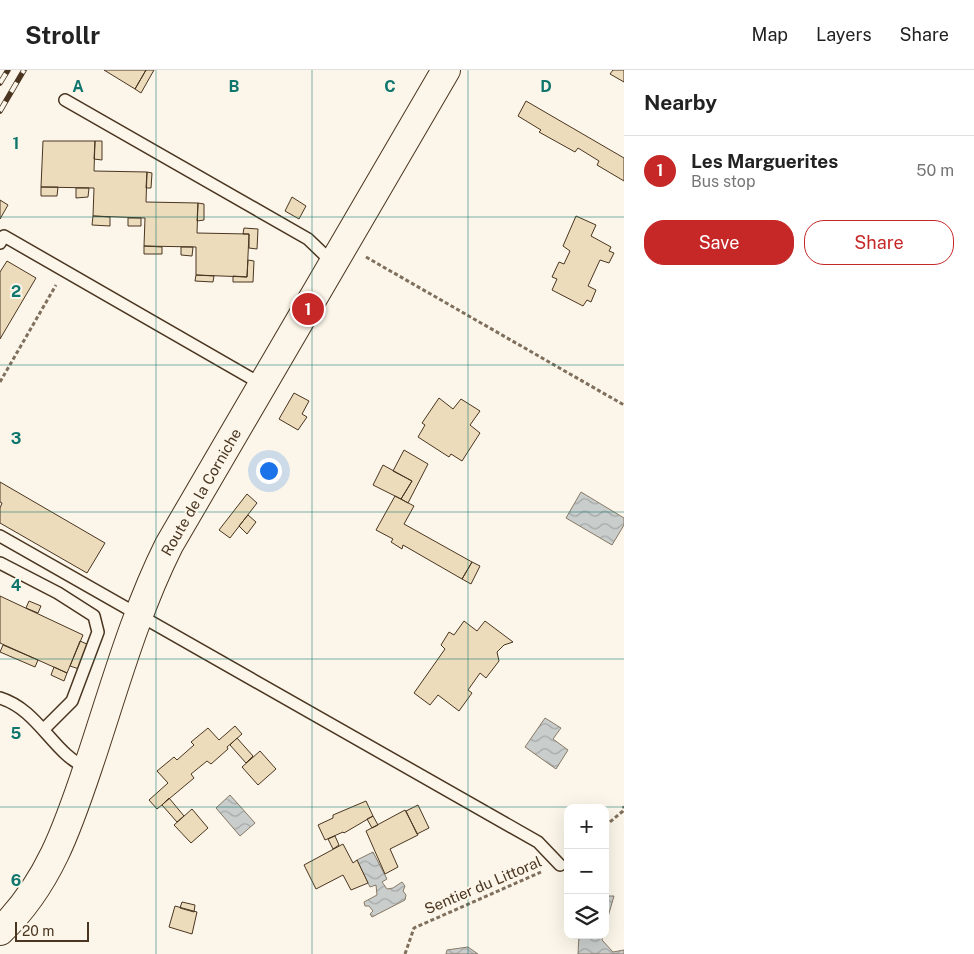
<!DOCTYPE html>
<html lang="en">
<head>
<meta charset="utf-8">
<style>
	:root { --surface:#fff; --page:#f6f6f6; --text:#222; --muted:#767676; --line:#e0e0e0; --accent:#c62828 }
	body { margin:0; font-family:"Public Sans",sans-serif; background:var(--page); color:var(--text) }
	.controls { position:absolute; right:15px; bottom:15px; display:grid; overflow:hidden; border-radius:10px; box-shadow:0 5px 20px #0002 }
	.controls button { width:45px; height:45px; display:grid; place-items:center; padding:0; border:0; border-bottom:1px solid var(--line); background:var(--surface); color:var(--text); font:25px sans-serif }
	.scale { position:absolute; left:15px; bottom:12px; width:74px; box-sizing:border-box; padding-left:5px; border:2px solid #4a3520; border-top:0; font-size:14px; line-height:18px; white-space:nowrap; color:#4a3520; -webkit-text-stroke:4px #fbf6e9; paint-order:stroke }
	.you { position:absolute; left:268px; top:400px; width:18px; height:18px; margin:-12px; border:4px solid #fff; border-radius:50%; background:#1a73e8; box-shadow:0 0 0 8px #1a73e833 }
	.badge { display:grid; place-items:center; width:32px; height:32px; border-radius:50%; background:var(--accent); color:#fff; font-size:16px; font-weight:700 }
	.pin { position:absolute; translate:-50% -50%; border:2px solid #fff; box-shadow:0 1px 5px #0006 }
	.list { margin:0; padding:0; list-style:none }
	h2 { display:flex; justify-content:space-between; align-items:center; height:65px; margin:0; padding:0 20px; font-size:21px }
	h2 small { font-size:16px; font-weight:400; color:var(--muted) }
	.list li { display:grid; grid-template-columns:32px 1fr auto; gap:15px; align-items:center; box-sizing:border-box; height:70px; padding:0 20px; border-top:1px solid var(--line) }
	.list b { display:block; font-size:19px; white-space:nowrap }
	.list p { margin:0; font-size:16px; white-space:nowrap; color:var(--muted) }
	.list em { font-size:16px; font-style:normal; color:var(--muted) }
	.actions { display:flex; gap:10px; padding:15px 20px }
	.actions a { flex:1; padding:11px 0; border:1px solid var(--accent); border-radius:20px; text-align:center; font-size:18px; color:var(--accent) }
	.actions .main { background:var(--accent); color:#fff }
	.icon { flex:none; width:28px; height:28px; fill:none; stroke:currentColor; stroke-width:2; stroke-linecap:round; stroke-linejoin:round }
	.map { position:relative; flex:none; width:624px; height:884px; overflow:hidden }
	header { display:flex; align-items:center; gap:30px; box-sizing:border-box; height:70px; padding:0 25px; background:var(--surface); border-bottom:1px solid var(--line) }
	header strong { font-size:24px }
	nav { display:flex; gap:28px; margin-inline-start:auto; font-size:18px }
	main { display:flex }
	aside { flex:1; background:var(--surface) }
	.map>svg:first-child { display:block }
	.water { fill:url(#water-waves); stroke:#887966 }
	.building { fill:#ecdcbc; stroke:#4a3520 }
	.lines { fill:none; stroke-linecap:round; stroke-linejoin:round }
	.service-casing { stroke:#4a3520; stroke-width:14 }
	.primary-casing { stroke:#4a3520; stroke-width:30 }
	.path { stroke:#7f6f5c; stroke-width:3; stroke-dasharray:4 2.5; stroke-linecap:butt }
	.service { stroke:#fbf6e9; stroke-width:11 }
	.primary { stroke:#fbf6e9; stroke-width:28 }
	.rail-casing { stroke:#4a3520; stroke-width:5.5 }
	.rail { stroke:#fbf6e9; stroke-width:4; stroke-dasharray:11; stroke-linecap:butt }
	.grid { fill:none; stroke:#0f766e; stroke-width:1; stroke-opacity:0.55 }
	.labels { text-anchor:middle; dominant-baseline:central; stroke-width:4; stroke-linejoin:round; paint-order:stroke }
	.street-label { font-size:15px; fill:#4a3520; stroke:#fbf6e9 }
	.grid-label { font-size:16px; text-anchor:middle; font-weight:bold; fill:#0f766e; stroke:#fbf6e9; stroke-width:4; stroke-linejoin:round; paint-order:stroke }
</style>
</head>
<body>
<header>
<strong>Strollr</strong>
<nav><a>Map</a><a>Layers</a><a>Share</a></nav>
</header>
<main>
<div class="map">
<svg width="624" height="884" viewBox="0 0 624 884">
	<defs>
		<pattern id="water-waves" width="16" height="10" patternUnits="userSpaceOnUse" patternTransform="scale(1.25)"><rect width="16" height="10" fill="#c9cecd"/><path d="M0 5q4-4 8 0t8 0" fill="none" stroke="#a5a8a6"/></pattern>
	</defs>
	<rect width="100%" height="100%" fill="#fbf6e9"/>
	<path class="water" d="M581 422 624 448V455L612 475 566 448Z
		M545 648 561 658 553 669 568 680 556 699 525 677Z
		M230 725 255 753 240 766 216 738Z
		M373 782 387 809 382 812 387 819 393 818 402 812 405 816 403 821 406 825 405 830 372 847 370 844 373 841 369 836H365L364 832 377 825 376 815 370 817 357 790Z
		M605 826H614L605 857Z
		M579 865H603L602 870 613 882 624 880V884H578Z
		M468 877 478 884H446L447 880Z"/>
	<path class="building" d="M104 0H146L135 19Z
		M146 0H154L141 23 135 19Z
		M613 0H624V12L610 4Z
		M526 31 624 88V111L597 95 599 91 578 78 575 82 539 62 541 60 518 46Z
		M43 71H95L94 101 147 102 146 132 198 133 197 163 249 164 247 207 196 205V177L144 176 145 148 93 146 94 118 41 117Z
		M95 71H102V90L94 89Z
		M147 102 152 103 151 118H146Z
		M41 117H58L57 126H41Z
		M76 118H89L88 127 76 128Z
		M292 127 306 136 299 149 285 141Z
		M0 130 8 135 0 149Z
		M198 133 204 134V150L197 151Z
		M93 146 110 147V156L92 155Z
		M576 146 596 155 591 166 611 177 609 181 614 183 609 193 600 190 588 216 596 220 591 232 587 230 583 236 552 220 557 209 552 207 559 192 564 194 570 181 563 176Z
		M128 148H141V156H128Z
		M244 158 258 159 257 179 249 178V164H243Z
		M144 176 162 177V184H144Z
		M181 177H193L192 186 181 185Z
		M248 190 254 191 253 212H233V206L247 207Z
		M7 191 36 208 0 269V202Z
		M196 205 214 206 213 212 195 211Z
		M294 323 309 331 302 344 307 347 298 360 279 349Z
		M439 328 453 339 461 329 480 341 470 355 480 363 462 391 451 384 449 387 418 367 425 355 422 353Z
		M404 380 428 394 408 433 401 429 412 411 393 401Z
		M383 395 412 411 401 429 373 415Z
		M0 412 105 473 87 503 0 453V438L2 433 0 432Z
		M247 424 257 433 230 468 219 460Z
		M395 426 414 436 404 454 472 492 462 509 403 475 402 479 391 472 393 469 376 460Z
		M248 445 256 452 247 464 239 456Z
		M472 492 480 496 471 514 462 509Z
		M0 526 83 565 67 603 0 573Z
		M29 531 41 536 38 543 26 538Z
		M464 551 477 561 485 551 513 572 504 575 497 582 499 591 486 608 480 603 468 620 472 623 459 641 438 625 430 635 414 623 445 579 441 575 449 562 454 565Z
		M80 571 89 575 79 599 70 596Z
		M3 575 38 590 35 597 0 582Z
		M54 597 67 603 64 611 51 605Z
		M235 656 242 664 227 677 228 679 211 694 207 691 191 704 194 708 157 739 149 730 168 713 157 701 174 687 177 690 194 675 191 672 208 658 219 670Z
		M237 668 253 686 246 693 230 675Z
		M260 681 276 699 258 715 242 697Z
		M169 728 184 746 177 752 162 735Z
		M366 731 373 746 344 763 343 762 325 770 318 755 333 748V745Z
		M418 735 429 758 417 764 406 741Z
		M192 739 208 758 191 773 174 755Z
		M405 740 418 765 390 779 398 797 385 804 366 761Z
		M373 746 378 755 372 758 367 749Z
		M335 766 339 775 333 779 328 769Z
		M343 774 353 793 357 790 368 813 351 820 343 805 316 819 304 795Z
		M182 832 195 835 194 842 180 838Z
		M175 836 197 842 192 864 169 857Z"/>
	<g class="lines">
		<g class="service-casing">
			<path id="service" d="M65 30 308 169 334 194
				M0 173 4 166 263 315
				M0 466 538 772 560 795
				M0 493 58 523 94 546 98 562 72 631 44 659
				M0 628C39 640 53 684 87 698"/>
		</g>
		<g class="primary-casing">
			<path id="primary" d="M0 861C52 812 71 747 93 682 116 612 136 541 169 475L446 0"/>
		</g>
		<path class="path" d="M366 187 624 335
			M0 312 56 215
			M605 756 623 741 624 736
			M405 884 414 858 541 802"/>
		<use href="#service" class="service"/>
		<use href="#primary" class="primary"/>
		<g class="rail-casing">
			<path id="rail" d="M0 13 8 0
				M0 41 24 0"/>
		</g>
		<use href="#rail" class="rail"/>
	</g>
	<path class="grid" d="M156 0V884M312 0V884M468 0V884M0 147H624M0 295H624M0 442H624M0 589H624M0 737H624"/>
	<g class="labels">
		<g class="street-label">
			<text transform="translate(201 422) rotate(-60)">Route de la Corniche</text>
			<text transform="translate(483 815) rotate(-23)">Sentier du Littoral</text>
		</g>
	</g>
	<g class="grid-label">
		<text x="78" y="22">A</text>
		<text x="234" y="22">B</text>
		<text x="390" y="22">C</text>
		<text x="546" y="22">D</text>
		<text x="16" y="79">1</text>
		<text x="16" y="227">2</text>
		<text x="16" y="374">3</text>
		<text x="16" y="521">4</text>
		<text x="16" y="669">5</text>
		<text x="16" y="816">6</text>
	</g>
</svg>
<div class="controls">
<button>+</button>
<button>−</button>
<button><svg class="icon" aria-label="layers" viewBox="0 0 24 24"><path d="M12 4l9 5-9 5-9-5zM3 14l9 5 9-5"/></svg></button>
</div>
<div class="scale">20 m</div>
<div class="you"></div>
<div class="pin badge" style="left:308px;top:239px">1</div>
</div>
<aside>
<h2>Nearby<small></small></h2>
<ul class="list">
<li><span class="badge">1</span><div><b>Les Marguerites</b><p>Bus stop</p></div><em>50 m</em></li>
</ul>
<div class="actions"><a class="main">Save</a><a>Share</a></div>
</aside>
</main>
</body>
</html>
